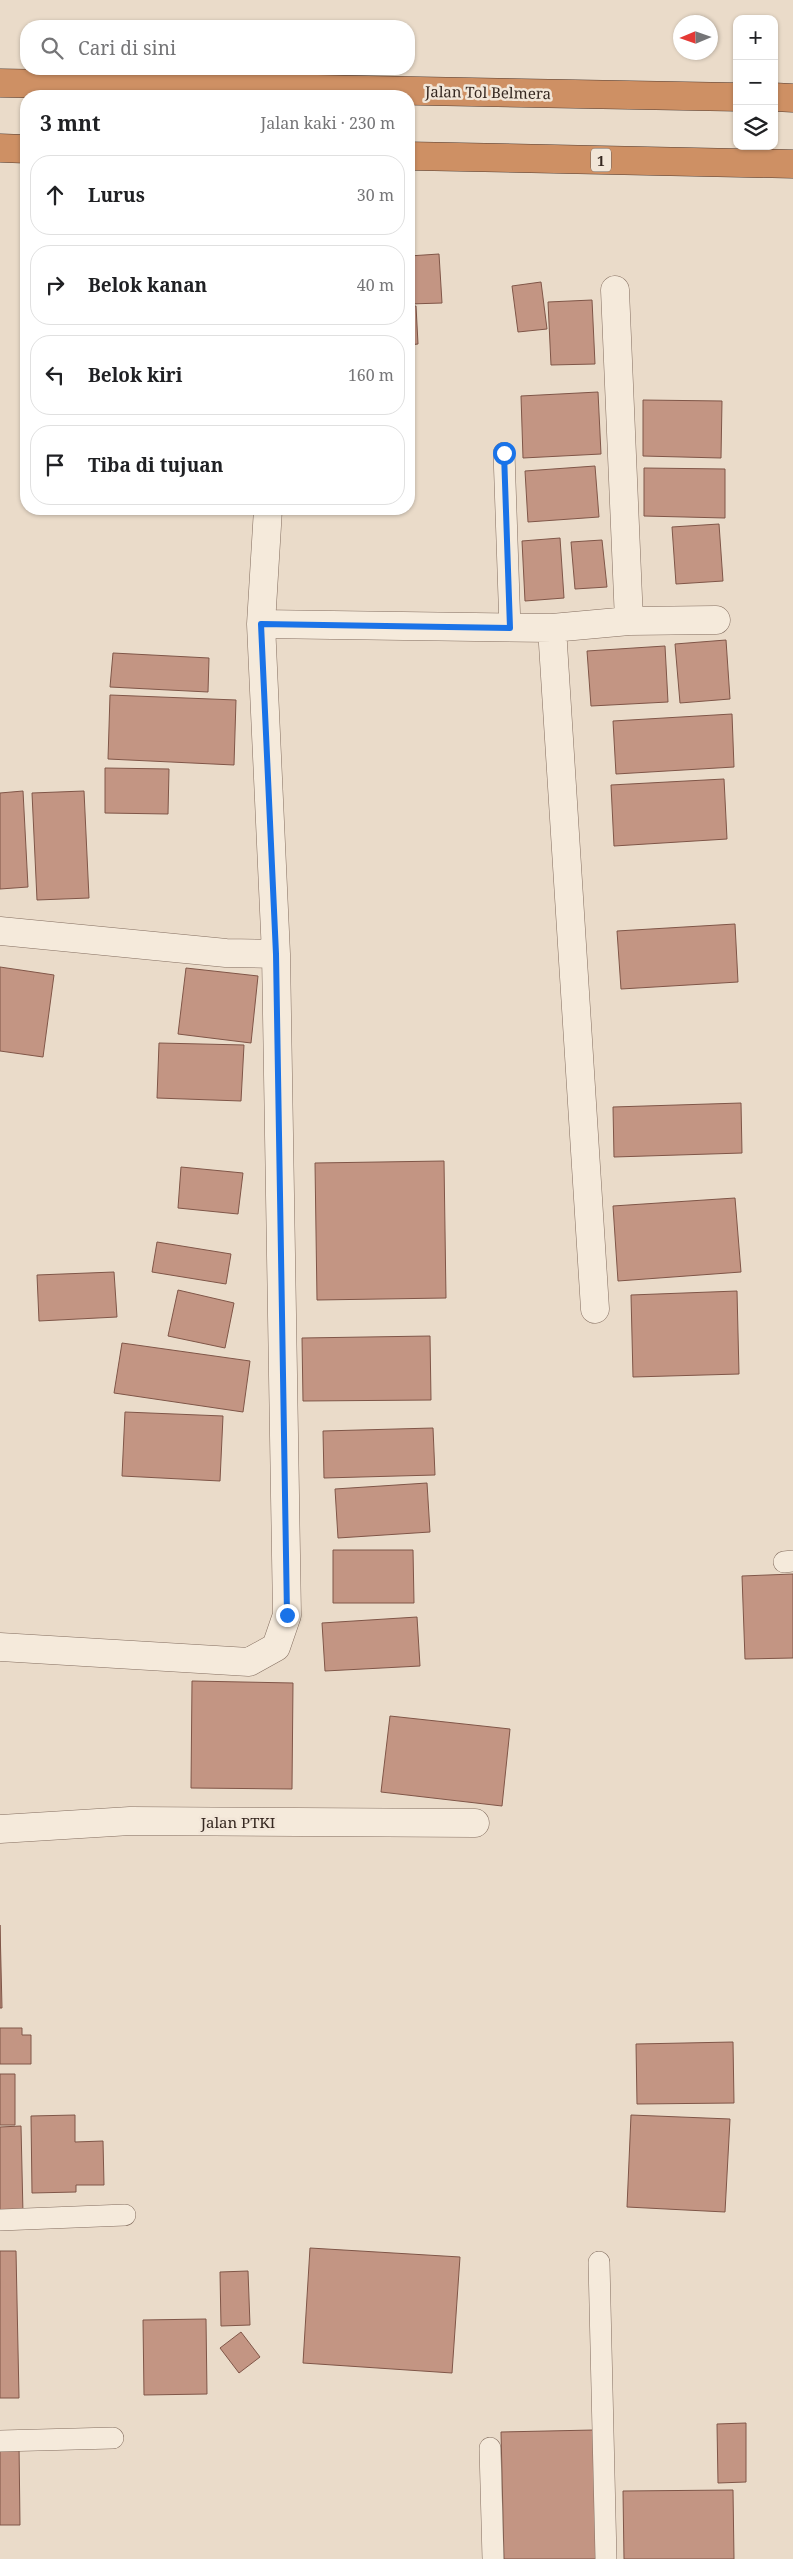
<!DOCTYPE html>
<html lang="id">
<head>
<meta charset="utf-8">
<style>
	:root { --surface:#fff; --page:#f6f6f6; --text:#202124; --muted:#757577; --line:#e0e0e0 }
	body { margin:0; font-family:"Noto Serif",serif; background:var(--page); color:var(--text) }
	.controls { position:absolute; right:15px; top:15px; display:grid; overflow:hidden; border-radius:10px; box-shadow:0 1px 4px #0004 }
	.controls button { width:45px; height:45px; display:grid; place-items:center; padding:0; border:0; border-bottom:1px solid var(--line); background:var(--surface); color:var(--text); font:25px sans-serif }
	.compass { position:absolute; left:673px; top:15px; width:45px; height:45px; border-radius:50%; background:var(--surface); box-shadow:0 1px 4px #0004; rotate:268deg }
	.stop { position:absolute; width:15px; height:15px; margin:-11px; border:4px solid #1a73e8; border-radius:50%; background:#fff }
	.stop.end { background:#1a73e8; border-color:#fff; box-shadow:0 1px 5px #0008 }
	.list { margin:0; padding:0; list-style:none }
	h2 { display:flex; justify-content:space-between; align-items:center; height:65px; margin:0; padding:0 20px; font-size:21px }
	h2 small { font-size:16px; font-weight:400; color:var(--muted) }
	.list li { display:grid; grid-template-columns:32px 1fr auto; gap:15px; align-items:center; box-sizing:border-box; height:80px; margin:0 10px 10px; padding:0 10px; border:1px solid var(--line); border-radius:20px }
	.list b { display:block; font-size:19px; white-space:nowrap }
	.list em { font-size:16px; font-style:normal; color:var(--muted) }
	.icon { flex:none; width:28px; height:28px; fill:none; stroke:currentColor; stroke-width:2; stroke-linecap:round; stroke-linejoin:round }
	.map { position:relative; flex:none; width:793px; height:2559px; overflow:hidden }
	.search { position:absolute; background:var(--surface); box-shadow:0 1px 4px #0004; left:20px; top:20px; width:395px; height:55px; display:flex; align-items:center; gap:12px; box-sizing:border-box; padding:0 18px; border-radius:20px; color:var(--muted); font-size:19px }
	.panel { position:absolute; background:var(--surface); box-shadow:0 1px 4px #0004; left:20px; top:90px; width:395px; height:425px; border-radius:20px }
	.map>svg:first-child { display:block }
	.building { fill:#c39583; stroke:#805648 }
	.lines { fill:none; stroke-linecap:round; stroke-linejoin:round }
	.service-casing { stroke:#846e60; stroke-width:22 }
	.minor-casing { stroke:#846e60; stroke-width:29 }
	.motorway-casing { stroke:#523d33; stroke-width:29 }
	.service { stroke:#f5eadb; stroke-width:21 }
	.minor { stroke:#f5eadb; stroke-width:28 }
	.motorway { stroke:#ce9064; stroke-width:28 }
	.route { stroke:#1a73e8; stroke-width:6 }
	.labels { text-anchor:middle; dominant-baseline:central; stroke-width:5; stroke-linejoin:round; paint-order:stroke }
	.shield { fill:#f2e6d8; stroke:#6e6158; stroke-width:1 }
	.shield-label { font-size:14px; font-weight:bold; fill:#362821 }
	.street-label { font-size:15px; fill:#362821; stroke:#f2e6d8 }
</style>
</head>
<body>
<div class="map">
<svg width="793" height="2559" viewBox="0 0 793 2559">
	<rect width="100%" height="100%" fill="#eadbc9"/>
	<path class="building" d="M439 254 442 303 409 304V256Z
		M541 282 547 329 518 332 512 286Z
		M592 300 595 364 551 365 548 302Z
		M416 306 418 344 409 345V307Z
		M598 392 601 454 523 458 521 396Z
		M643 400 722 401 721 458 643 456Z
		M595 466 599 517 528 522 525 471Z
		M644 468 725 469V518L644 516Z
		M719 524 723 581 676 584 672 527Z
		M560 538 564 598 525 601 522 541Z
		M602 540 607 587 575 589 571 542Z
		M726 640 730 699 680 703 675 644Z
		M665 646 668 702 591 706 587 651Z
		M113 653 209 658 208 692 110 687Z
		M110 695 236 700 234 765 108 759Z
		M732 714 734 767 616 774 613 721Z
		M105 768 169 769 168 814 105 813Z
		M724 779 727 839 614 846 611 785Z
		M23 791 28 887 0 889V793Z
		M84 791 89 898 37 900 32 793Z
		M735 924 738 982 621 989 617 931Z
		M0 967 54 975 43 1057 0 1051Z
		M186 968 258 976 251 1043 178 1034Z
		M159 1043 244 1045 241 1101 157 1098Z
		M741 1103 742 1153 614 1157 613 1107Z
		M444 1161 446 1298 317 1300 315 1163Z
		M181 1167 243 1173 238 1214 178 1208Z
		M735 1198 741 1272 618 1281 613 1206Z
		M157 1242 231 1254 226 1284 152 1272Z
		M114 1272 117 1317 39 1321 37 1275Z
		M178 1290 234 1303 225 1348 168 1336Z
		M737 1291 739 1374 633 1377 631 1295Z
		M430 1336 431 1400 303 1401 302 1338Z
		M122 1343 250 1361 243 1412 114 1393Z
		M125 1412 223 1416 220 1481 122 1476Z
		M433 1428 435 1475 324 1478 323 1431Z
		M427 1483 430 1532 338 1538 335 1489Z
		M333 1550H413L414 1603H333Z
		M793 1574V1658L745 1659 742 1576Z
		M417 1617 420 1666 325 1671 322 1623Z
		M192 1681 293 1683 292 1789 191 1788Z
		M390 1716 510 1729 502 1806 381 1792Z
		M0 1925 2 2008H0Z
		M0 2028H22V2035H31V2064H0Z
		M733 2042 734 2103 637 2104 636 2044Z
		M0 2074H15V2125H0Z
		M75 2115V2142L103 2141 104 2185H76V2192L32 2193 31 2116Z
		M631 2115 730 2119 725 2212 627 2207Z
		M21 2126 23 2214H0V2127Z
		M310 2248 460 2257 452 2373 303 2363Z
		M0 2251H16L19 2398H0Z
		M248 2271 250 2325 221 2326 220 2272Z
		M206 2319 207 2394 144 2395 143 2320Z
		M241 2332 260 2357 239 2373 220 2348Z
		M746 2423V2482L718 2483 717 2424Z
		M594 2430 596 2559H504L501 2432Z
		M0 2444H19L20 2525H0Z
		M733 2490 734 2559H624L623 2491Z"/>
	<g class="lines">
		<g class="service-casing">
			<path id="service" d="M504 453 510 628
				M784 1562 793 1561
				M0 2220 125 2215
				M599 2262 606 2559
				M0 2441 113 2438
				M490 2448 493 2559"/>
		</g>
		<g class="minor-casing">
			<path id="minor" d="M615 290 629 621
				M261 624 268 509
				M552 628 595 1309
				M0 931 226 953 276 954
				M0 1647 249 1662 276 1647 287 1615 276 954 261 624 552 628 629 621 716 620
				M0 1829 130 1821 475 1823"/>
		</g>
		<g class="motorway-casing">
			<path id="motorway" d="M0 83 737 97
				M774 97 793 98
				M0 148 26 149
				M409 156 793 164"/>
		</g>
		<use href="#service" class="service"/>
		<use href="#minor" class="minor"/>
		<use href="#motorway" class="motorway"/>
	</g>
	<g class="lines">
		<path class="route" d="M287 1615 276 954 261 624 510 628 504 453"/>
	</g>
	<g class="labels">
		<rect class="shield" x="591" y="148.5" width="20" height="23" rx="4"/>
		<g class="shield-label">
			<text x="601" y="160">1</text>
		</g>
		<g class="street-label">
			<text transform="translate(488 92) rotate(1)">Jalan Tol Belmera</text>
			<text x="238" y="1822">Jalan PTKI</text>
		</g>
	</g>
</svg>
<div class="controls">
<button>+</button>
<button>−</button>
<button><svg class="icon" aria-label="layers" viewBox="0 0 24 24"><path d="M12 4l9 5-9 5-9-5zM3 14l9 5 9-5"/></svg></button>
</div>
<svg class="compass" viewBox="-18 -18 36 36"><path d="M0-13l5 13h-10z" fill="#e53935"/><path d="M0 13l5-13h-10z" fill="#757577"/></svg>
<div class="stop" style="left:504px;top:453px"></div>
<div class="stop end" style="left:287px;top:1615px"></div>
<div class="search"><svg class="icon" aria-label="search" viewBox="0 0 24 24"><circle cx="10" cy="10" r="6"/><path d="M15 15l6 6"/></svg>Cari di sini</div>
<section class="panel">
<h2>3 mnt<small>Jalan kaki · 230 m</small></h2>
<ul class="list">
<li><svg class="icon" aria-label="ahead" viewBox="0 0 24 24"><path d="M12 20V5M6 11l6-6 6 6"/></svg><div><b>Lurus</b></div><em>30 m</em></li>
<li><svg class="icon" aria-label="right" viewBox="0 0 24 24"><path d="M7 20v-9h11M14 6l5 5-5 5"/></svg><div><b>Belok kanan</b></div><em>40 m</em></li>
<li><svg class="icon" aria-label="left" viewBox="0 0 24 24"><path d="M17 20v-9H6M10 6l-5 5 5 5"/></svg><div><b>Belok kiri</b></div><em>160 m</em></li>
<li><svg class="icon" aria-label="arrive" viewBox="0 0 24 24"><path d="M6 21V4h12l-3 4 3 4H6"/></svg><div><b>Tiba di tujuan</b></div></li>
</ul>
</section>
</div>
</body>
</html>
